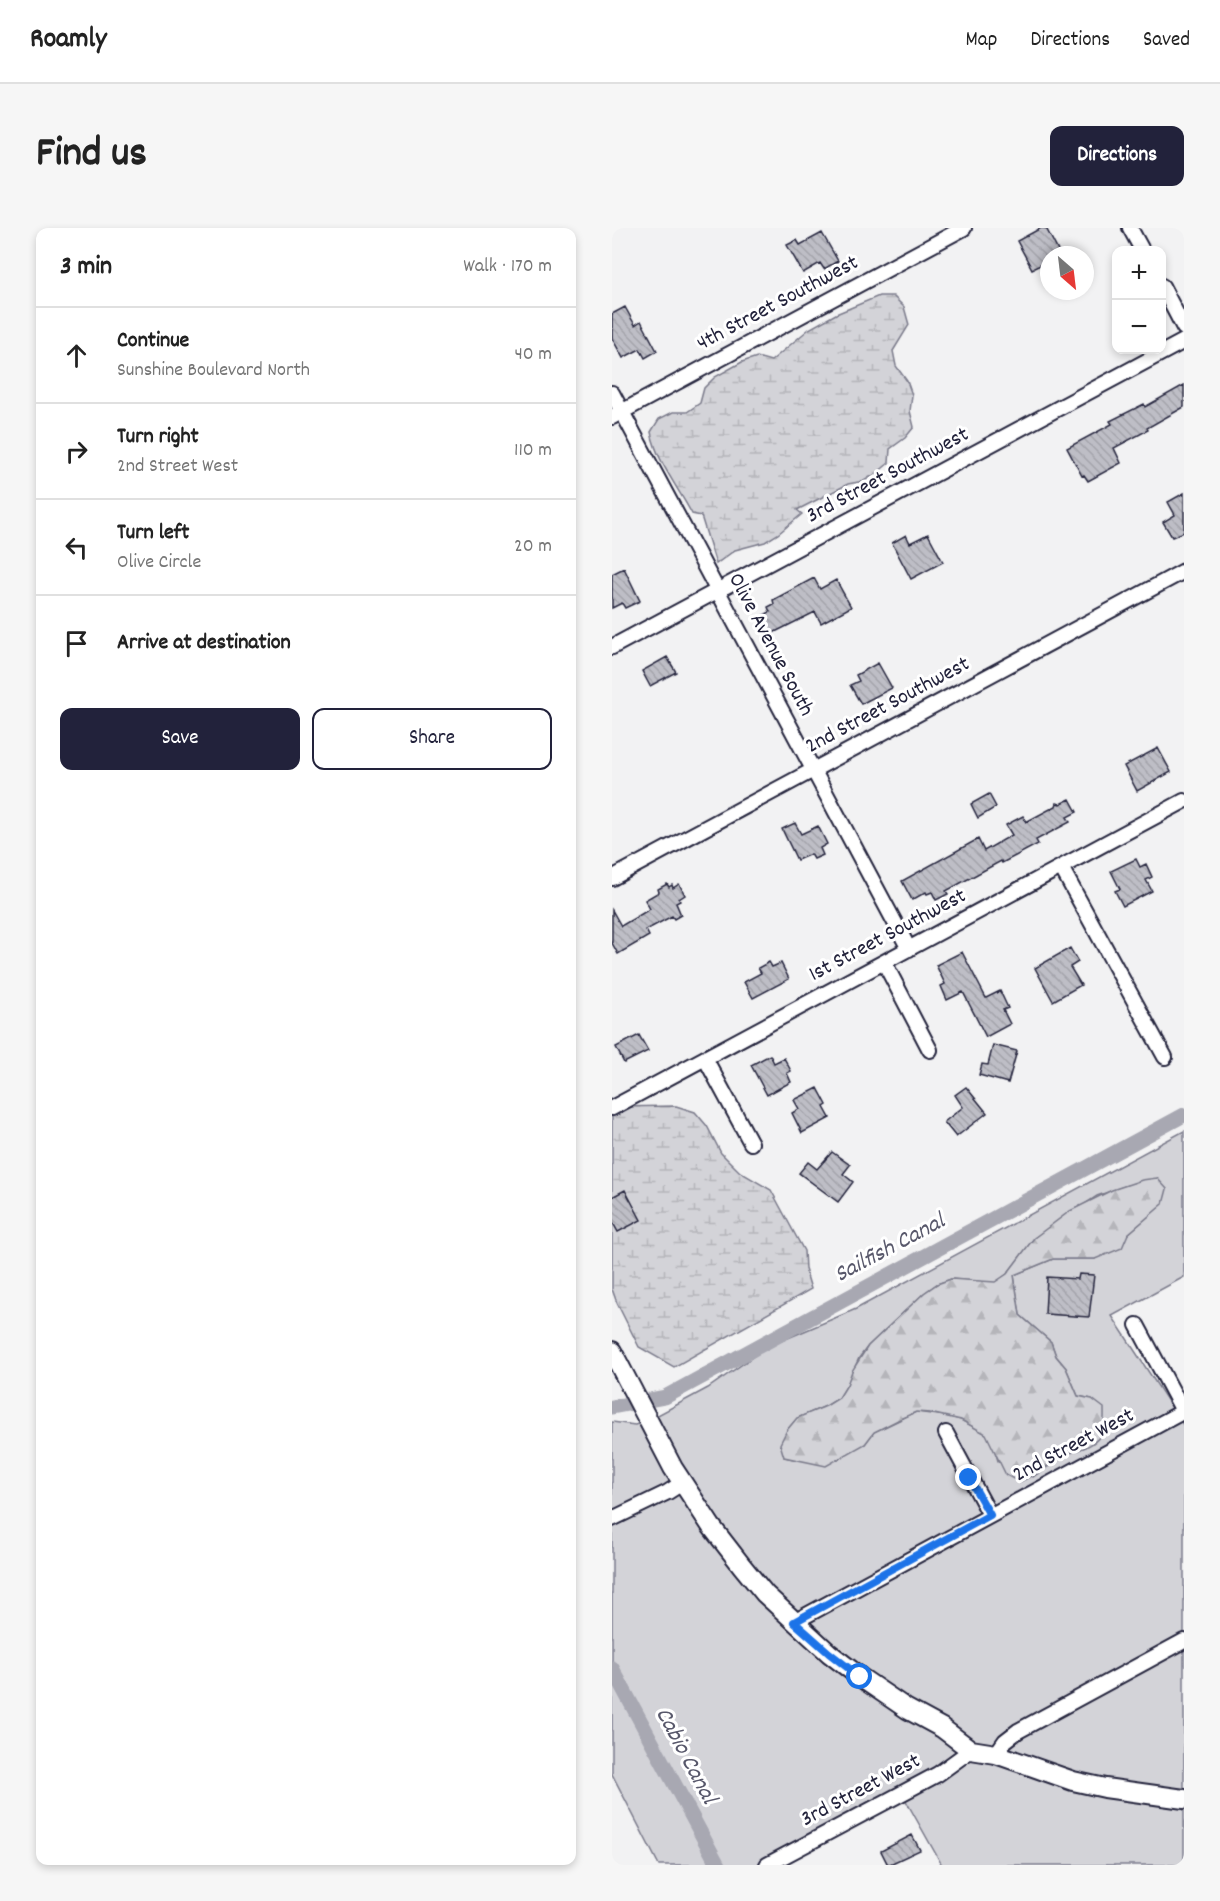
<!DOCTYPE html>
<html lang="en">
<head>
<meta charset="utf-8">
<style>
	:root { --surface:#fff; --page:#f6f6f6; --text:#222; --muted:#767676; --line:#e0e0e0; --accent:#22223b }
	body { margin:0; font-family:Dekko,sans-serif; background:var(--page); color:var(--text) }
	.controls { position:absolute; right:18px; top:18px; display:grid; overflow:hidden; border-radius:12px; box-shadow:0 3px 9px #0003 }
	.controls button { width:54px; height:54px; display:grid; place-items:center; padding:0; border:0; border-bottom:2px solid var(--line); background:var(--surface); color:var(--text); font:30px sans-serif }
	.compass { position:absolute; left:428px; top:18px; width:54px; height:54px; border-radius:50%; background:var(--surface); box-shadow:0 3px 9px #0003; rotate:152deg }
	.stop { position:absolute; width:18px; height:18px; margin:-14px; border:4px solid #1a73e8; border-radius:50%; background:#fff }
	.stop.end { background:#1a73e8; border-color:#fff; box-shadow:0 2px 6px #0008 }
	.list { margin:0; padding:0; list-style:none }
	h2 { display:flex; justify-content:space-between; align-items:center; height:78px; margin:0; padding:0 24px; font-size:26px }
	h2 small { font-size:20px; font-weight:400; color:var(--muted) }
	.list li { display:grid; grid-template-columns:39px 1fr auto; gap:18px; align-items:center; box-sizing:border-box; height:96px; padding:0 24px; border-top:2px solid var(--line) }
	.list b { display:block; font-size:22px; white-space:nowrap }
	.list p { margin:0; font-size:20px; white-space:nowrap; color:var(--muted) }
	.list em { font-size:20px; font-style:normal; color:var(--muted) }
	.actions { display:flex; gap:12px; padding:18px 24px }
	.actions a { flex:1; padding:14px 0; border:2px solid var(--accent); border-radius:12px; text-align:center; font-size:21px; color:var(--accent) }
	.actions .main { background:var(--accent); color:#fff }
	.icon { flex:none; width:33px; height:33px; fill:none; stroke:currentColor; stroke-width:2; stroke-linecap:round; stroke-linejoin:round }
	.map { position:relative; flex:none; width:572px; height:1637px; overflow:hidden; border-radius:12px }
	header { display:flex; align-items:center; gap:36px; box-sizing:border-box; height:84px; padding:0 30px; background:var(--surface); border-bottom:2px solid var(--line) }
	header strong { font-size:28px }
	nav { display:flex; gap:33px; margin-inline-start:auto; font-size:21px }
	.intro { display:flex; align-items:center; justify-content:space-between; box-sizing:border-box; height:144px; padding:0 36px }
	h1 { margin:0; font-size:42px }
	.button { padding:15px 27px; border-radius:12px; background:var(--accent); color:#fff; font-size:21px; font-weight:700 }
	main { display:flex; gap:36px; padding:0 36px }
	aside { flex:1; background:var(--surface); border-radius:12px; box-shadow:0 3px 9px #0003 }
	.map>svg:first-child { display:block }
	.grass { fill:#d3d3d8; stroke:#7a7a8a; stroke-width:1.5; fill-rule:evenodd }
	.forest { fill:url(#forest-firs); stroke:#7a7a8a; stroke-width:1.5 }
	.wetland { fill:url(#wetland-marsh); stroke:#7a7a8a; stroke-width:1.5 }
	.lines { fill:none; stroke-linecap:round; stroke-linejoin:round }
	.canal { stroke:#a8a8b2; stroke-width:15 }
	.building { fill:url(#building-back-hatch); stroke:#22223b; stroke-width:1.5 }
	.minor-casing { stroke:#22223b; stroke-width:18 }
	.tertiary-casing { stroke:#22223b; stroke-width:22 }
	.minor { stroke:#fff; stroke-width:14 }
	.tertiary { stroke:#fff; stroke-width:18 }
	.route { stroke:#1a73e8; stroke-width:8 }
	.labels { text-anchor:middle; dominant-baseline:central; stroke-width:6; stroke-linejoin:round; paint-order:stroke }
	.street-label { font-size:22px; fill:#22223b; stroke:#fff }
	.water-label { font-size:24px; font-style:italic; fill:#58586b; stroke:#fff }
</style>
</head>
<body>
<header>
<strong>Roamly</strong>
<nav><a>Map</a><a>Directions</a><a>Saved</a></nav>
</header>
<div class="intro"><h1>Find us</h1><a class="button">Directions</a></div>
<main>
<aside>
<h2>3 min<small>Walk · 170 m</small></h2>
<ul class="list">
<li><svg class="icon" aria-label="ahead" viewBox="0 0 24 24"><path d="M12 20V5M6 11l6-6 6 6"/></svg><div><b>Continue</b><p>Sunshine Boulevard North</p></div><em>40 m</em></li>
<li><svg class="icon" aria-label="right" viewBox="0 0 24 24"><path d="M7 20v-9h11M14 6l5 5-5 5"/></svg><div><b>Turn right</b><p>2nd Street West</p></div><em>110 m</em></li>
<li><svg class="icon" aria-label="left" viewBox="0 0 24 24"><path d="M17 20v-9H6M10 6l-5 5 5 5"/></svg><div><b>Turn left</b><p>Olive Circle</p></div><em>20 m</em></li>
<li><svg class="icon" aria-label="arrive" viewBox="0 0 24 24"><path d="M6 21V4h12l-3 4 3 4H6"/></svg><div><b>Arrive at destination</b></div></li>
</ul>
<div class="actions"><a class="main">Save</a><a>Share</a></div>
</aside>
<div class="map">
<svg width="572" height="1637" viewBox="0 0 572 1637">
	<defs>
		<pattern id="forest-firs" width="22" height="20" patternUnits="userSpaceOnUse" patternTransform="scale(1.5)"><rect width="22" height="20" fill="#d3d3d8"/><path d="M5 1l3.5 6h-7zM16 11l3.5 6h-7z" fill="#b5b5ba"/></pattern>
		<pattern id="wetland-marsh" width="20" height="14" patternUnits="userSpaceOnUse" patternTransform="scale(1.5)"><rect width="20" height="14" fill="#d3d3d8"/><path d="M1 5h8M5 5V1M11 12h8M15 12V8" fill="none" stroke="#b5b5ba"/></pattern>
		<pattern id="building-back-hatch" width="6" height="6" patternUnits="userSpaceOnUse" patternTransform="scale(1.5)"><rect width="6" height="6" fill="#bebec6"/><path d="M-1 5l2 2M0 0l6 6M5-1l2 2" fill="none" stroke="#a3a3ab"/></pattern>
	</defs>
	<rect width="100%" height="100%" fill="#f2f2f3"/>
	<filter id="ink" filterUnits="userSpaceOnUse"><feTurbulence type="fractalNoise" baseFrequency=".0167" numOctaves="2"/><feDisplacementMap in="SourceGraphic" scale="12" xChannelSelector="R" yChannelSelector="G"/><feConvolveMatrix kernelMatrix="1 2 1 2 8 2 1 2 1" color-interpolation-filters="sRGB"/></filter>
	<g filter="url(#ink)">
		<path class="grass" d="M572 903V1049L500 1088 572 1198V1563L493 1553 462 1545 362 1515 299 1474 221 1419 158 1360 135 1334 77 1251 42 1189 96 1160 155 1119 244 1081ZM516 957 539 986 516 1006 483 1031H441L402 1047 408 1087 439 1114 444 1128 454 1140 466 1168 480 1171 474 1219C452 1225 440 1237 421 1249L386 1233 382 1219 375 1206 349 1192 334 1188 304 1184 262 1204 253 1216 186 1232 172 1229 175 1202 181 1195 185 1190 214 1178 227 1170 235 1157 247 1130 256 1118 312 1065 325 1056 339 1051 383 1055 395 1046 422 1010 485 968Z
			M0 1194 23 1197 29 1195 149 1371 383 1534 572 1579V1637H330L293 1571 164 1637H47L0 1546Z"/>
		<path class="forest" d="M545 950 555 961 551 976 516 1006 510 1020 483 1031H441L402 1047 408 1087 439 1114 444 1128 454 1140 466 1168 480 1171 492 1180C492 1190 493 1199 488 1208 479 1221 460 1222 447 1230 433 1239 423 1248 407 1254L394 1247 374 1206 349 1192 318 1185 304 1184 290 1190 262 1204 253 1216 214 1238 172 1229 168 1216 175 1202 185 1190 214 1178 227 1170 235 1157 240 1143 256 1118 312 1065 325 1056 339 1051 383 1054 395 1046 422 1010 458 983 500 962 530 952Z"/>
		<path class="wetland" d="M267 68H281L292 79 297 97 281 123 284 138 295 153 300 167 298 183 302 199 293 210 278 221 277 235 265 245 252 253 236 256 185 282 190 286 166 306 153 314 123 322 104 336 89 288 80 286C66 259 45 234 39 204L47 191 61 184H75L88 175 92 160 103 149 130 134 145 129 159 133 197 101 224 86Z
			M64 878 83 884 95 898 109 925 128 944 159 962 192 1023 193 1041 199 1061 62 1139 27 1119 5 1075 0 1061V879Z"/>
		<g class="lines">
			<path class="canal" d="M0 1179 53 1169 572 887
				M0 1440 106 1637"/>
		</g>
		<path class="building" d="M429 0H434L446 23 435 29 437 33 420 41 405 13Z
			M210 5 226 33 212 41 208 35 191 45 175 17 185 12 188 17Z
			M13 79 23 97 29 93 45 123 33 130 28 121 11 130 0 110V86Z
			M572 157V179L535 200 536 202 502 220 509 235 476 253 472 247 470 248 455 220 500 196 498 193 532 176 533 179Z
			M572 265V304L560 309 551 294 563 287 556 274Z
			M316 306 331 334 299 351 280 315 294 307 298 315Z
			M12 340 28 373 13 380 10 375 0 380V346Z
			M202 350 208 361 224 352 239 379 209 395 203 384 159 406 150 388 158 384 156 379 162 376 161 372Z
			M55 429 64 444 38 458 30 443Z
			M266 435 280 460 249 476 238 457 247 453 244 447Z
			M546 520 559 544 525 563 512 538Z
			M377 566 384 579 366 590 359 576Z
			M458 571 465 584 455 589 458 594 424 612 426 616 390 635 389 633 334 663 336 666 324 672 320 664 315 666 314 664 300 672 290 653 366 611 372 623 400 607 394 597 411 588 414 594 444 578 445 575 448 576Z
			M183 595 189 606 206 598 215 616 208 620 211 627 202 631 199 626 185 632 170 601Z
			M524 631 528 639 534 636 540 649 534 652 540 663 511 678 503 663 508 661 499 643Z
			M55 656 57 659 60 657 61 660 67 656 73 667 67 671 68 673 64 675 69 687 62 691 60 688 34 702 37 708 6 726 0 715V682L9 698 38 681 33 672 47 664 46 661Z
			M458 720 466 734 458 739 469 757 441 773 423 740Z
			M350 724 374 770 388 763 396 780 391 782 398 796 374 809 351 764 335 772 329 758 333 756 324 737Z
			M157 734 160 739 169 735 177 751 141 770 132 754 149 745 146 740Z
			M27 807 36 823 12 835 4 819Z
			M381 817 405 823 396 855 367 847 370 836 376 837Z
			M158 827 162 835 172 830 179 843 175 845 179 854 155 867 139 837Z
			M354 859 375 885 344 909 332 894 351 879 343 867Z
			M206 860 215 877 212 879 218 890 190 905 180 885 187 881 182 872Z
			M220 924 238 937 231 946 241 954 226 974 187 945 196 934 205 941Z
			M13 962 29 992 6 1004 0 993V969Z
			M467 1046 482 1047 477 1089 433 1086 435 1049 466 1051Z
			M300 1607 308 1622 276 1637 269 1623Z"/>
		<g class="lines">
			<g class="minor-casing">
				<path id="minor" d="M518 0 530 22
					M550 58 572 100
					M0 165 297 721
					M0 189 352 0
					M0 419 572 113
					M449 639 553 829
					M0 650 572 343
					M272 734 318 822
					M93 830 139 915
					M0 880 572 573
					M525 1097 571 1183
					M334 1205 378 1287
					M0 1291 56 1264 70 1255
					M182 1394 572 1183
					M384 1526 393 1513 406 1503 572 1413
					M155 1637 326 1546 359 1522"/>
			</g>
			<g class="tertiary-casing">
				<path id="tertiary" d="M0 1123 61 1240 99 1298 130 1338 153 1366 217 1425 248 1449 295 1481 330 1500 359 1522 384 1526 461 1553 493 1560 572 1571"/>
			</g>
			<use href="#minor" class="minor"/>
			<use href="#tertiary" class="tertiary"/>
		</g>
	</g>
	<g class="lines" filter="url(#ink)">
		<path class="route" d="M248 1449 217 1425 182 1394 378 1287 357 1250"/>
	</g>
	<g class="labels">
		<g class="street-label">
			<text transform="translate(166 76) rotate(-28)">4th Street Southwest</text>
			<text transform="translate(276 248) rotate(-28)">3rd Street Southwest</text>
			<text transform="translate(158 417) rotate(62)">Olive Avenue South</text>
			<text transform="translate(276 478) rotate(-28)">2nd Street Southwest</text>
			<text transform="translate(276 708) rotate(-28)">1st Street Southwest</text>
			<text transform="translate(462 1218) rotate(-28)">2nd Street West</text>
			<text transform="translate(249 1563) rotate(-28)">3rd Street West</text>
		</g>
		<g class="water-label">
			<text transform="translate(278 1021) rotate(-28)">Sailfish Canal</text>
			<text transform="translate(73 1528) rotate(62)">Cabio Canal</text>
		</g>
	</g>
</svg>
<div class="controls">
<button>+</button>
<button>−</button>
</div>
<svg class="compass" viewBox="-18 -18 36 36"><path d="M0-13l5 13h-10z" fill="#e53935"/><path d="M0 13l5-13h-10z" fill="#767676"/></svg>
<div class="stop" style="left:248px;top:1449px"></div>
<div class="stop end" style="left:357px;top:1250px"></div>
</div>
</main>
</body>
</html>
